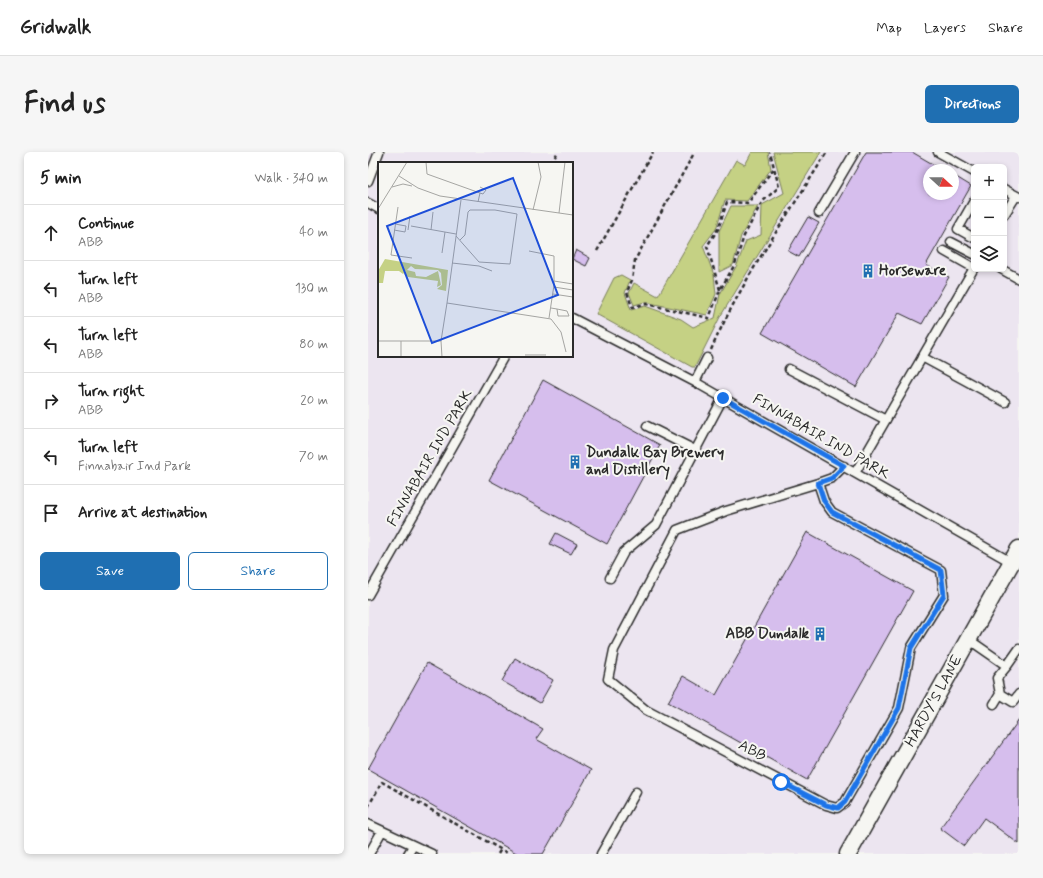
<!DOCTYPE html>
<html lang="en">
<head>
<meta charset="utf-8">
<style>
	:root { --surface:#fff; --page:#f6f6f6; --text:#222; --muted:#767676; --line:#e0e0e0; --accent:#1f6fb2 }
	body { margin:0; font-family:Mynerve,sans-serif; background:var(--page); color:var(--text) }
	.controls { position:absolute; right:12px; top:12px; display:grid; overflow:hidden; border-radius:6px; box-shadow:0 2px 6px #0003 }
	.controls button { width:36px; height:36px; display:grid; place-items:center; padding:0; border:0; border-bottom:1px solid var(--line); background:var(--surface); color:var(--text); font:20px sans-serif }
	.compass { position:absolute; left:555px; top:12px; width:36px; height:36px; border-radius:50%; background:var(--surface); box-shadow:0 2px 6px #0003; rotate:111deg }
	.stop { position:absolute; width:12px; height:12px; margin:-9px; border:3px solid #1a73e8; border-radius:50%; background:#fff }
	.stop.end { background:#1a73e8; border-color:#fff; box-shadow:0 1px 4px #0008 }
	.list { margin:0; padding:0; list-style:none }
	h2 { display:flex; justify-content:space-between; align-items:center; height:52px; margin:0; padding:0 16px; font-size:17px }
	h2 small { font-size:13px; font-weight:400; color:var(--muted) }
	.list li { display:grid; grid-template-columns:26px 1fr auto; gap:12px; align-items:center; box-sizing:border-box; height:56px; padding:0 16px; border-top:1px solid var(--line) }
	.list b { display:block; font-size:15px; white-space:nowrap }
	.list p { margin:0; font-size:13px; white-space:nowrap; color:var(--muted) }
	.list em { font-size:13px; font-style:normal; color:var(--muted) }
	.actions { display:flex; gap:8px; padding:12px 16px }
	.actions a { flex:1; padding:9px 0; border:1px solid var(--accent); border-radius:6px; text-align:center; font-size:14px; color:var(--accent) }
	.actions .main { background:var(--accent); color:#fff }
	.icon { flex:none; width:22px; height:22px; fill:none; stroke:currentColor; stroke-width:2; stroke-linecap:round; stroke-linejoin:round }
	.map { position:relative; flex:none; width:651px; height:702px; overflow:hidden; border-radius:6px }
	header { display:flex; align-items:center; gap:24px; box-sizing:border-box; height:56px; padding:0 20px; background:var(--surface); border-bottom:1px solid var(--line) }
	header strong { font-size:19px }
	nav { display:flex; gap:22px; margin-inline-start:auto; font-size:14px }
	.intro { display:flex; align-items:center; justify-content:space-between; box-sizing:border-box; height:96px; padding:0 24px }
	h1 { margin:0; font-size:28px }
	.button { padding:10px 18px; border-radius:6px; background:var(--accent); color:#fff; font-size:14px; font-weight:700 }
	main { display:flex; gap:24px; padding:0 24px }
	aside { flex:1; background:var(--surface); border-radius:6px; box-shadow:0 2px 6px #0003 }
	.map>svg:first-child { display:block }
	.built { fill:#ece5f0; fill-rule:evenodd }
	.green { fill:#c5d184; stroke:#787e58 }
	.building { fill:#d6beed; stroke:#2b2b2b }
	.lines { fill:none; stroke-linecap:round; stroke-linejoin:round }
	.lane-casing { stroke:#2b2b2b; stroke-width:11 }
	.street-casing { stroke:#2b2b2b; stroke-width:19 }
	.path { stroke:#2b2b2b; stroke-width:2.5; stroke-dasharray:4 3; stroke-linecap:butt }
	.lane { stroke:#f6f6f2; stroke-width:8 }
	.street { stroke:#f6f6f2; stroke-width:16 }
	.route { stroke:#1a73e8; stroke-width:5 }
	.labels { text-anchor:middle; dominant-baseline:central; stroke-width:4; stroke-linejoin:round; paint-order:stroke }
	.poi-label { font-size:15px; font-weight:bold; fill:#2b2b2b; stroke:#f6f6f2; text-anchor:start }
	.street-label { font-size:15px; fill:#2b2b2b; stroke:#f6f6f2 }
	.inset-road { fill:none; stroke:#a5a5a2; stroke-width:1 }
	.view { fill:#1d4ed8; fill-opacity:0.15; stroke:#1d4ed8; stroke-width:2 }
	.inset-edge { fill:none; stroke:#2b2b2b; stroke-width:2 }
</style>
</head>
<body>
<header>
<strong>Gridwalk</strong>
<nav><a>Map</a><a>Layers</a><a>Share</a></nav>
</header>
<div class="intro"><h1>Find us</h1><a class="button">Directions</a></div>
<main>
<aside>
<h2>5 min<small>Walk · 340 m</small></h2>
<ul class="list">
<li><svg class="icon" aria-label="ahead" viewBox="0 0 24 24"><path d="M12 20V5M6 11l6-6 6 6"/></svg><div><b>Continue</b><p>ABB</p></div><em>40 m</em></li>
<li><svg class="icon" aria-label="left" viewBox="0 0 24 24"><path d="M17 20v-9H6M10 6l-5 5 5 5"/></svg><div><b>Turn left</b><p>ABB</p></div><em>130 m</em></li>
<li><svg class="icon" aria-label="left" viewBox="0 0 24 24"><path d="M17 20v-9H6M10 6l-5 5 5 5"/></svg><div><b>Turn left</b><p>ABB</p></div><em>80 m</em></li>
<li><svg class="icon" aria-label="right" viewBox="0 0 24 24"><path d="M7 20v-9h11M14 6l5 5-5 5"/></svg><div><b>Turn right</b><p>ABB</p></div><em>20 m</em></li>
<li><svg class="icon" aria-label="left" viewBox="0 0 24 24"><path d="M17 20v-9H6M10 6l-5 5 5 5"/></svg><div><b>Turn left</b><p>Finnabair Ind Park</p></div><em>70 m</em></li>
<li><svg class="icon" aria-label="arrive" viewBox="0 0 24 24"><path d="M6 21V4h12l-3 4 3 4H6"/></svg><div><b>Arrive at destination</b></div></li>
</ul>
<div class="actions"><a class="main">Save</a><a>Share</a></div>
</aside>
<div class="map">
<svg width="651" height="702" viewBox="0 0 651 702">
	<rect width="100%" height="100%" fill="#f6f6f2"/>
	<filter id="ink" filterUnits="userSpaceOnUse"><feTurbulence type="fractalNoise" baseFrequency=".025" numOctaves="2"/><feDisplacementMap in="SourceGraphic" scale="8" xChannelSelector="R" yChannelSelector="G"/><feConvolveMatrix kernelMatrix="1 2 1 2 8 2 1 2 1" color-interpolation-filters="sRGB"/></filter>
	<g filter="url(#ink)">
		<path class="built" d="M0 0H651V702H0ZM11 11H204V204H11ZM606 15H636V117H606ZM561 18H585V42H561Z"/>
		<path class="green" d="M384 0H400L403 17 379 49 357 48 348 77 335 94 346 123 348 142 339 163 277 150 266 153 261 141 266 131 290 144 368 8 377 13Z
			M405 0H453L352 165 327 215H324L228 162 246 126 253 123 262 128 257 141 263 158 277 154 313 167 325 175 347 166 352 142 369 113 378 89 393 83 394 53 416 41Z
			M363 54H390L373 84 365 113 351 120V79Z"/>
		<path class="building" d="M498 0H544L575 18H561V42H585V23L603 34 558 113 581 125 554 172 531 161 488 235 394 181Z
			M440 65 451 71 431 105 420 99Z
			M208 98 222 106 218 114 204 107Z
			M175 228 292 293 239 392 121 328Z
			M439 380 545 439 439 628 300 550 315 524 348 543Z
			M188 381 209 392 203 402 182 392Z
			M147 506 185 528 172 551 134 529Z
			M59 511 175 577 168 587 223 618 175 702H150L0 617Z
			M651 568V692L616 666 596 694 572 676Z"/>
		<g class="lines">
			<g class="lane-casing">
				<path id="lane" d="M570 0 606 20
					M0 29 11 0
					M636 37 651 45
					M606 49 590 77 606 86
					M0 51 11 57
					M451 61 487 0
					M636 63 648 44
					M583 90 606 102
					M576 99 606 116
					M633 117 651 127
					M204 166 327 230 643 410
					M554 205 637 250
					M421 217 518 268
					M327 230 339 206
					M279 274 327 298
					M487 321 606 116
					M450 331 456 349 464 360 573 418 576 443 543 496 531 556 477 650 469 656 458 653 278 558 240 527 246 498 309 378 358 359 450 331 464 326 476 314
					M242 426 256 400 288 373 355 246
					M0 443 136 204
					M600 487 639 514 651 497
					M639 514 629 526 632 542 645 550 651 542
					M626 552 632 542
					M0 672 64 702
					M1 702 14 679
					M40 702 45 694
					M233 702 268 640"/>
			</g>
			<g class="street-casing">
				<path id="street" d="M480 702 651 397"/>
			</g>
			<path class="path" d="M325 3 267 108 264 128 259 140 264 155 278 152 341 166 352 138 367 112 376 84 394 50 411 35 402 0
				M183 11 190 0
				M229 99 285 0
				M352 138 339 94 350 77 359 50 380 51 406 16
				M343 198C374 127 419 65 459 0
				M0 655 14 630 141 702
				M130 702 133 697"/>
			<use href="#lane" class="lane"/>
			<use href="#street" class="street"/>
		</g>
	</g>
	<g class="lines" filter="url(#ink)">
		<path class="route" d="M355 246 476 314 464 326 450 331 456 349 464 360 573 418 576 443 543 496 531 556 477 650 470 656 458 653 413 630"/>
	</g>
	<defs>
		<g id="building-bare" transform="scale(1.08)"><path d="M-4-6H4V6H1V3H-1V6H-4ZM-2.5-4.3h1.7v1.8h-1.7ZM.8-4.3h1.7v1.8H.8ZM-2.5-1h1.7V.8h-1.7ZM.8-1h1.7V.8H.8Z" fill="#1f6fb2" stroke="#f6f6f2" stroke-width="2.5" paint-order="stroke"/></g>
	</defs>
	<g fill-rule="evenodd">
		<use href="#building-bare" x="500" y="119"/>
		<use href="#building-bare" x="207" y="310"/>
		<use href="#building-bare" x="452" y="482"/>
	</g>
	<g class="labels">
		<g class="poi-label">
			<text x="511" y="119">Horseware</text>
			<text x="218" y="301">Dundalk Bay Brewery<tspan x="218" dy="17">and Distillery</tspan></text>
			<text x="441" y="482" text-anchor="end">ABB Dundalk</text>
		</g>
		<g class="street-label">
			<text transform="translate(453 285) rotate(30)">FINNABAIR IND PARK</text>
			<text transform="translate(62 306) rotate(-60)">FINNABAIR IND PARK</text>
			<text transform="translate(566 549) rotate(-61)">HARDY'S LANE</text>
			<text transform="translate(384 599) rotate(28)">ABB</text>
		</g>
	</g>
	<g transform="translate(10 10)">
		<rect width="195" height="195" fill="#f6f6f2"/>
		<path d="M7 97 70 108 68 129 59 127 64 123 63 111 60 108 37 107 33 104 25 112 21 109H7L5 121H1L0 109ZM29 108 37 110 38 114 48 115 60 109 63 123 59 125 60 119 30 115 26 112Z" fill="#c5d184"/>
		<path class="inset-road" d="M48 0 49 12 102 31 100 40M21 14 40 26 62 34 195 53M14 25 25 22 34 24M102 25 108 28 105 32 102 31M83 38 69 141 173 157 183 170 188 190M20 45 13 93 34 96M0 47 29 0M155 48 163 15 160 0M181 51 187 0M33 64 78 72M16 68 27 70 28 64 17 62M30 68 32 54M53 68 55 50M78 74 101 100 132 102 139 52 117 48H92L90 50 87 73 82 78M151 89 176 94V123L171 156M64 91 67 70M74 101 101 104 114 109M176 119 195 122M176 125 195 128M175 132 195 135M173 146 179 147 189 149 191 154H180L179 147M0 179H63M23 179V195M147 193H168M64 195 63 179 69 141M127 195H147"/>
		<path class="view" d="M135 16 180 133 54 181 9 64Z"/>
		<rect width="195" height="195" class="inset-edge"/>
	</g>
</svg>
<div class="controls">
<button>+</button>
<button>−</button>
<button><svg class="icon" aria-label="layers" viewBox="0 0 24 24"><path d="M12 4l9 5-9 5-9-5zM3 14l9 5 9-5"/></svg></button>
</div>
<svg class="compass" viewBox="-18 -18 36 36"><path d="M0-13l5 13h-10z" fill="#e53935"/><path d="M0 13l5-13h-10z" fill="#767676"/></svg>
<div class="stop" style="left:413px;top:630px"></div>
<div class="stop end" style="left:355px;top:246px"></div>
</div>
</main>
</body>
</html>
